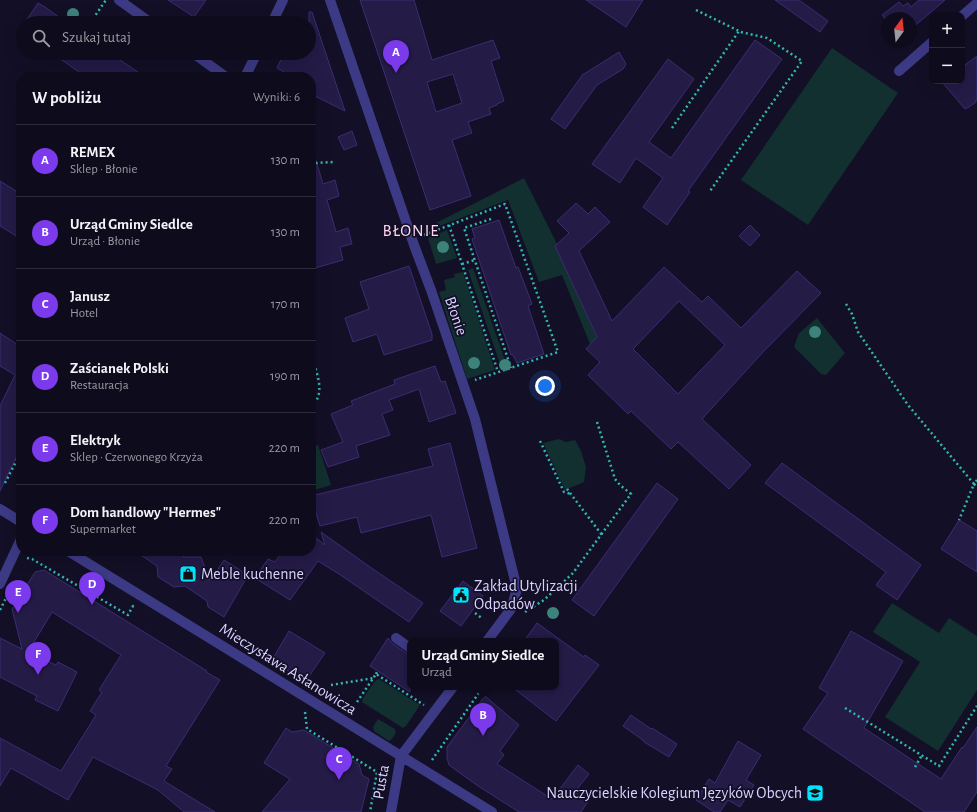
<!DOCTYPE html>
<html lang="pl">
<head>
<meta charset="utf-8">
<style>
	:root { --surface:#0e0b1c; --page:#1c1929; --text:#f1f3f6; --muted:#9b9ba3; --line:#2e2b3b; --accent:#7c3aed }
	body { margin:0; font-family:"Alegreya Sans",sans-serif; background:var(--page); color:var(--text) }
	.controls { position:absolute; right:12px; top:12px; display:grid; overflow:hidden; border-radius:8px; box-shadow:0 4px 16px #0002 }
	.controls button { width:36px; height:36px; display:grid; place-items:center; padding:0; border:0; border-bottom:1px solid var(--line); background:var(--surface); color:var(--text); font:20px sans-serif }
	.compass { position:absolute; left:881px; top:12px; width:36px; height:36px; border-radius:50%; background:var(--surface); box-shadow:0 4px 16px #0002; rotate:15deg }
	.you { position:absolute; left:545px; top:386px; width:14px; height:14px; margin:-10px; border:3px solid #fff; border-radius:50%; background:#1a73e8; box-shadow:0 0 0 6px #1a73e833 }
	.badge { display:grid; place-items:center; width:26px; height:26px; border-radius:50%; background:var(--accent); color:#fff; font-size:13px; font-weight:700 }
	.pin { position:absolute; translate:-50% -33px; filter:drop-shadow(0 1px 2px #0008) }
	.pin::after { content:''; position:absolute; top:21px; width:14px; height:12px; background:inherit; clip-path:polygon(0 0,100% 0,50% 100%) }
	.popup { position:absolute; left:407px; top:638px; width:152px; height:52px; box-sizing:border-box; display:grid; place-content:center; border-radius:8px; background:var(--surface); filter:drop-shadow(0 1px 3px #0005); font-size:13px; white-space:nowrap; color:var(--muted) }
	.popup b { font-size:15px; color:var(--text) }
	.popup::after { content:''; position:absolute; left:50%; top:100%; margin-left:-8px; border:8px solid transparent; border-top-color:var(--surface) }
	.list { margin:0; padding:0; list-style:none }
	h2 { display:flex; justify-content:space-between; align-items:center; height:52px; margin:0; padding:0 16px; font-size:17px }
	h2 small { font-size:13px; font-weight:400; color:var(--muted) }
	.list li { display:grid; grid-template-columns:26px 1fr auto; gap:12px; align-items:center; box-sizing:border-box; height:72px; padding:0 16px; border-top:1px solid var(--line) }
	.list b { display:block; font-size:15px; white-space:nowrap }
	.list p { margin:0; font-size:13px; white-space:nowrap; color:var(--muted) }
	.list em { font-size:13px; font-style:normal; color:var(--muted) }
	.icon { flex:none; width:22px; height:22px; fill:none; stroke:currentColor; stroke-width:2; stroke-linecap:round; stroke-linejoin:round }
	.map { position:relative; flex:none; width:977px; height:812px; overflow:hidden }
	.search { position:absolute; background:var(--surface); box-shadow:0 4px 16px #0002; left:16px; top:16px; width:300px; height:44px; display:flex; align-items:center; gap:10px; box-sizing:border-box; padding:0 14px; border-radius:22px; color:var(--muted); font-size:15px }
	.panel { position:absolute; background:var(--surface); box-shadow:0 4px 16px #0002; left:16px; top:72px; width:300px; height:484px; border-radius:16px }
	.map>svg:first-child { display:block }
	.green { fill:#12302f }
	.building { fill:#241b47; stroke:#3b2d73; fill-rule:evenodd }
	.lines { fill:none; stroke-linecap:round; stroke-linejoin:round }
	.path { stroke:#2fb8b0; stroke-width:2.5; stroke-dasharray:2 3; stroke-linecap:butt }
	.minor { stroke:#3d3a85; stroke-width:10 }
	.tree { fill:#3d827b }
	.labels { text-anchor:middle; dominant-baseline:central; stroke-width:3.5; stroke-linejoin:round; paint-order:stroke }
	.street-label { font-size:16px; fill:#d9d4ff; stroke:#130f26 }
	.poi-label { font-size:16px; fill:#d9d4ff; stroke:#130f26; text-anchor:start }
	.neighbourhood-label { font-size:17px; letter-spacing:1px; fill:#ffd6f0; stroke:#130f26 }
</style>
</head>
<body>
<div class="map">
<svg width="977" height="812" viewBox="0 0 977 812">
	<rect width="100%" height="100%" fill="#130f26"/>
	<path class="green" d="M832 48 898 93 808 225 741 180Z
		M524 178 557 244 556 247 597 338 590 344 562 275 539 282 508 200 437 227 436 223Z
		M447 230 457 258 436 264 428 238Z
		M473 268 507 366 501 367 468 270Z
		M463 272 495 370 467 379 439 292 446 290 444 280 455 277 454 274Z
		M817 318 845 353 826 375 821 374 794 347 799 333Z
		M559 439 566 442 575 440 581 451 586 467 584 482 565 490 543 443Z
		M318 445 331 485 311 491V447Z
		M892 603 939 633 949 618 977 636V690L938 751 885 717 920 662 873 632Z
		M379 679 420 705 406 726 403 728 362 702 363 698 376 680Z
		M378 719 395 729C397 733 393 739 389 741L374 731 373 727Z"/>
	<path class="building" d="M168 0H206L194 17Z
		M360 0H414L432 60 493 40 500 58 491 61 504 101 497 104V105L489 108 491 114 468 122 472 133 452 140 471 196 430 210ZM453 74 462 103 436 112 427 82Z
		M586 0H643L626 27Z
		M775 0H799L828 21 820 32Z
		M919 0H945L911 29V18H887V21L882 15 899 2 903 6 908 3 911 7Z
		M38 3 45 7 67 23H26L27 21H26Z
		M309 12H312L345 111 311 94V77H281L284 72 277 68 284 53H309Z
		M755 40 782 59 688 191 690 192 667 225 643 207 663 178 636 158 620 183 592 164 668 59 694 79 649 142 671 158Z
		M619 52 626 64 623 69 597 85 565 129 551 119 583 74H584Z
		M52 53H110L145 77H86Z
		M977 56V99L976 100V102L969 107 965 109 941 81H962V67Z
		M352 131 357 145 344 150 338 137Z
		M311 157H315L323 184 335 180 339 196 327 200 336 232 348 228 352 244 340 247 343 260 315 268 311 253Z
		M0 181 21 194V239L0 226Z
		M576 203 588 214 595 207 610 222 579 251 612 321 664 267 702 302 708 296 741 328 797 271 821 293 764 351 702 419 751 465 729 489 678 442 671 449 631 411 628 414 588 375 600 362 586 349 597 337 555 246 569 233 557 221ZM679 301 725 345 678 394 633 349Z
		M499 220 516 268 518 267 532 304 528 306 544 354 517 363 513 355H511L472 239 475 238 472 229Z
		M750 225 760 235 750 246 739 236Z
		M409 266 432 334V340L384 355 377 334 353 342 345 318 369 309 360 282Z
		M0 333 21 347V447L0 491V406L15 375 0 366Z
		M435 366 441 382 445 381 456 413 429 422 419 389 389 400 393 410 382 414 390 435 356 446 359 457 328 467 321 450 343 442 331 414 353 405 351 401 395 384 394 380Z
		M450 443 477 548 442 557 431 515 361 533 357 517 320 526 311 496 433 466 428 449Z
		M782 463 921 565 897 600 876 585 886 572 765 483Z
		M657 483 678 499 594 616 572 600Z
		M959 520 977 531V572L941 549Z
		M321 532 370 567 423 603 409 622 339 574 318 561 290 600 255 578 268 559 275 562 283 551H311V534L325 545Z
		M135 551H186L183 557H201L210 581 224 560 248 575 224 617 208 607 207 601 185 586 174 587 158 577 157 566Z
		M44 570 207 671 206 672 220 680 166 766 172 769 164 781 215 812H184L158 790 93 757 68 800 11 768 0 786V738L61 771 96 715 90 711 102 692 99 690 121 655 52 612 28 652 56 665 58 662 77 672 58 711 35 700 37 696 0 677V638L22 649 12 609 35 572Z
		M463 581 483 596 461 626 440 611Z
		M537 623 584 657 585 655 599 665 556 721 512 687H556V641H524Z
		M289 631 325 653 305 682 272 660Z
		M851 631 903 661 864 728 941 779 962 747 963 748 977 727V792L964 812H925L803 729 828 693 819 688Z
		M388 638 392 643 406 653 410 654V692L370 666Z
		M485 696 519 725 500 751 504 755 497 764 552 799 578 765 589 774 577 789 591 797 581 812H519L478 786 449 765 447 758V747Z
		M631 715 651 729 652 728 677 744 669 757 644 742V741L623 726Z
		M286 728 292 732 304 730 359 764 362 775 369 779 361 812H262L290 779 264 763Z
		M738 741 761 755 746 780 754 785 740 807 728 800 720 812H714L696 800 709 779 715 783Z"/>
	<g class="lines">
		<path class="path" d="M696 10 741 32 767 38 802 61 710 191
			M90 23 106 0
			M672 128 739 31
			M311 165 316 163 333 162
			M491 219 464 228 511 368
			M449 225 498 372
			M424 235 505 204 558 352 475 380
			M462 264 475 260
			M846 304 852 314 858 332 908 405 974 484 959 520
			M311 354C316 372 327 393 311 407
			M311 383 317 376
			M540 441 564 492 571 494
			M977 480 974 484 977 487
			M5 483 21 452
			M567 489 602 535
			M27 558 32 559 128 615 133 606 134 607
			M0 610 7 596
			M525 612 544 600 573 573 631 494 620 485 615 479 597 422
			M475 613 483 619
			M376 674 378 670
			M331 685 374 678
			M357 702 376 674 424 705
			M845 708 939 766 977 706
			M305 712 307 729 377 772 370 812
			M432 760 483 687
			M915 767 922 755"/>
		<path class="minor" d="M119 0 151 23
			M330 0 414 245 431 290 475 419 517 589 511 609 487 641
			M962 16 977 3
			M272 23 283 0
			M193 53 226 77
			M899 71 932 42
			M245 77 257 53
			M0 509 21 522
			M68 551 492 812
			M0 584 21 539
			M396 638 410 648
			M391 812 401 756 453 687"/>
	</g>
	<g class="tree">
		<circle cx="73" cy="14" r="6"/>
		<circle cx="443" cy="247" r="6"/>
		<circle cx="815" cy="332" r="6"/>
		<circle cx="474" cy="363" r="6"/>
		<circle cx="505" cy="365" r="6"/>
		<circle cx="553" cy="613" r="6"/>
	</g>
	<defs>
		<g id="shop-square" transform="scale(0.9)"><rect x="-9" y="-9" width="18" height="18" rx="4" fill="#00e5ff" stroke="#130f26"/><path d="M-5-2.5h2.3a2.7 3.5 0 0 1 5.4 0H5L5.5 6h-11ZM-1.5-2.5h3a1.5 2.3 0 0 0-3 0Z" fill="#111"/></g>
		<g id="civic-square" transform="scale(0.9)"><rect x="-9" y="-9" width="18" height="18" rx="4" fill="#00e5ff" stroke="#130f26"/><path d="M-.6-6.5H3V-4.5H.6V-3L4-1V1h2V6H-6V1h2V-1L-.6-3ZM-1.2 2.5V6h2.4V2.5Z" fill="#111"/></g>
		<g id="university-square" transform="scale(0.9)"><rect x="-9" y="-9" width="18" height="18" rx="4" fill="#00e5ff" stroke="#130f26"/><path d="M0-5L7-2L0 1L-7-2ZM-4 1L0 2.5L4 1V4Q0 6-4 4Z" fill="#111"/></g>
	</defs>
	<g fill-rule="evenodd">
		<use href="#shop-square" x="188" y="574"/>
		<use href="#civic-square" x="461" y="595"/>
		<use href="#university-square" x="815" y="793"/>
	</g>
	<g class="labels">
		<g class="street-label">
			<text transform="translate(456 316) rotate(71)">Błonie</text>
			<text transform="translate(288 669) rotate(32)">Mieczysława Asłanowicza</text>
			<text transform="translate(381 782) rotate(-80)">Pusta</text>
		</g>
		<g class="poi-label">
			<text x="201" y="574">Meble kuchenne</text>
			<text x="474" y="586">Zakład Utylizacji<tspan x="474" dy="18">Odpadów</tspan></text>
			<text x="802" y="793" text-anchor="end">Nauczycielskie Kolegium Języków Obcych</text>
		</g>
		<g class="neighbourhood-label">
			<text x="411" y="230">BŁONIE</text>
		</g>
	</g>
</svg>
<div class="controls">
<button>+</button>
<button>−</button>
</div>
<svg class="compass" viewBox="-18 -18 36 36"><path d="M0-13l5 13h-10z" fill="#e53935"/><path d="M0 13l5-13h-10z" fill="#9b9ba3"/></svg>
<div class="you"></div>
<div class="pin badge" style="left:396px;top:73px">A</div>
<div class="pin badge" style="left:483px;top:736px">B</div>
<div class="popup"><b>Urząd Gminy Siedlce</b>Urząd</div>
<div class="pin badge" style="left:339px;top:780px">C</div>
<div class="pin badge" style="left:92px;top:605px">D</div>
<div class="pin badge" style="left:18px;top:613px">E</div>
<div class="pin badge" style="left:38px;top:675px">F</div>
<div class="search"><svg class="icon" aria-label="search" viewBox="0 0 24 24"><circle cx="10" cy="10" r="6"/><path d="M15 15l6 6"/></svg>Szukaj tutaj</div>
<section class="panel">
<h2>W pobliżu<small>Wyniki: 6</small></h2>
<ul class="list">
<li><span class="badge">A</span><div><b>REMEX</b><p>Sklep · Błonie</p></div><em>130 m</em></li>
<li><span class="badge">B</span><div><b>Urząd Gminy Siedlce</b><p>Urząd · Błonie</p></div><em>130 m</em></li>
<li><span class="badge">C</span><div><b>Janusz</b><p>Hotel</p></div><em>170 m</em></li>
<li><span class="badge">D</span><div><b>Zaścianek Polski</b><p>Restauracja</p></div><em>190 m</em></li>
<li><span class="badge">E</span><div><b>Elektryk</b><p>Sklep · Czerwonego Krzyża</p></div><em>220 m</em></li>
<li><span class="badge">F</span><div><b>Dom handlowy &quot;Hermes&quot;</b><p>Supermarket</p></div><em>220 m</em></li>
</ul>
</section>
</div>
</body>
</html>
